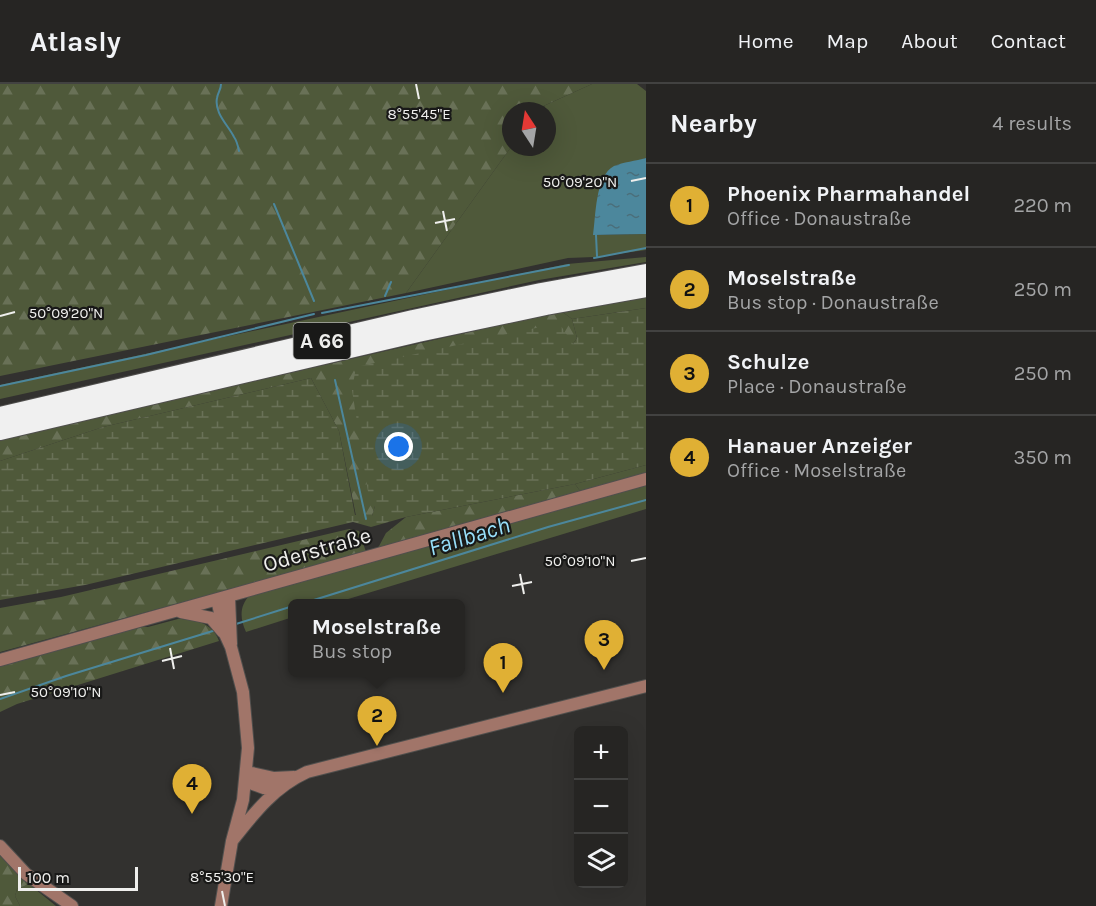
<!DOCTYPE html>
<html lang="en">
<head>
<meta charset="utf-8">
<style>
	:root { --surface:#262523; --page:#2e2d2b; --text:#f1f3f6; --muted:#a4a5a6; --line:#424241; --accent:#e0b034 }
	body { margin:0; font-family:Karla,sans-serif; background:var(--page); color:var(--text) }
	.controls { position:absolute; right:18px; bottom:18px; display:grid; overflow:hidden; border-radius:9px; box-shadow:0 6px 24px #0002 }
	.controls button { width:54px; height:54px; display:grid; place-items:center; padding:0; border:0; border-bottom:2px solid var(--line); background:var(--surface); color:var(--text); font:30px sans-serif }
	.compass { position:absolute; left:502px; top:18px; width:54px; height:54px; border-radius:50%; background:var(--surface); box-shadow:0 6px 24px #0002; rotate:348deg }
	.scale { position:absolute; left:18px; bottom:15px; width:120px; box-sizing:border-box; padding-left:6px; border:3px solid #efefed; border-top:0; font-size:16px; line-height:21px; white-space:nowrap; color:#efefed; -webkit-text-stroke:4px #191918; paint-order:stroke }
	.you { position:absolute; left:399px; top:363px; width:21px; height:21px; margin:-15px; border:4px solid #fff; border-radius:50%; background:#1a73e8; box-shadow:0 0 0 9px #1a73e833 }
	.badge { display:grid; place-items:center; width:39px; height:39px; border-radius:50%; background:var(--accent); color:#111; font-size:20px; font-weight:700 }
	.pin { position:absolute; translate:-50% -50px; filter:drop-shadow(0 2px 3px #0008) }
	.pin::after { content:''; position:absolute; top:32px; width:21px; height:18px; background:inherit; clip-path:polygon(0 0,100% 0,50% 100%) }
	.popup { position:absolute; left:288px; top:515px; width:177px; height:78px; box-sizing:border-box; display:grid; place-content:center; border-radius:9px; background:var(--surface); filter:drop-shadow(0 2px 4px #0005); font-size:20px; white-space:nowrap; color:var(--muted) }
	.popup b { font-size:22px; color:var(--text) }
	.popup::after { content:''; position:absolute; left:50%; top:100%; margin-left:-12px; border:12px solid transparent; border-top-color:var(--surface) }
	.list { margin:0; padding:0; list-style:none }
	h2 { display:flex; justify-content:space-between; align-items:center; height:78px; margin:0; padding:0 24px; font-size:26px }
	h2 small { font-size:20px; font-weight:400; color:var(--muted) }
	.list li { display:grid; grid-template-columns:39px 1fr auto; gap:18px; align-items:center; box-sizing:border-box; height:84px; padding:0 24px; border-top:2px solid var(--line) }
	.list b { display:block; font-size:22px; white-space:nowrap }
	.list p { margin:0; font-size:20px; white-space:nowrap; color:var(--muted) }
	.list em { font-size:20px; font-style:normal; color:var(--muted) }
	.icon { flex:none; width:33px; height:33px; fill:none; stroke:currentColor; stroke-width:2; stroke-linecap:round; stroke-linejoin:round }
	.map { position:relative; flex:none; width:646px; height:822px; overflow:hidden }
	header { display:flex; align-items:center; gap:36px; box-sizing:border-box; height:84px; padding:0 30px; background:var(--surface); border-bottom:2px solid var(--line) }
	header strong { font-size:28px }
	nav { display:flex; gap:33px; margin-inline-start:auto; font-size:21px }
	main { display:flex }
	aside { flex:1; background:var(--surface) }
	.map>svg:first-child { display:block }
	.green { fill:#4f593a }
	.forest { fill:url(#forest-firs) }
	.wetland { fill:url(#wetland-marsh) }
	.water { fill:url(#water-ripples) }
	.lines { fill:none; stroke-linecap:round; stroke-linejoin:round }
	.stream { stroke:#4c879c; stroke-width:2 }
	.minor-casing { stroke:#504f4d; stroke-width:14 }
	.highway-casing { stroke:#504f4d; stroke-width:20 }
	.minor { stroke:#a17569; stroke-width:12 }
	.highway { stroke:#f0f0f0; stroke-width:18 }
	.ticks { fill:none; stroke:#efefed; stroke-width:2 }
	.labels { text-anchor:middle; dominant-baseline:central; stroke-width:4.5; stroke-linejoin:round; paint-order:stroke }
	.shield { fill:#191918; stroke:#afafad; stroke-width:1.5 }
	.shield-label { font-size:21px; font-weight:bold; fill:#efefed }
	.street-label { font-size:22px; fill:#efefed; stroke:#191918 }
	.water-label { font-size:24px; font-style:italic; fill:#97def8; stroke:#191918 }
	.ticks-label { font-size:15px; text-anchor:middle; fill:#efefed; stroke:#191918; stroke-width:4.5; stroke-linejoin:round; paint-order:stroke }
</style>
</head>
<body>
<header>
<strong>Atlasly</strong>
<nav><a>Home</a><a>Map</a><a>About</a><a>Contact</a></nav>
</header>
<main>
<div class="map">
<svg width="646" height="822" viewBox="0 0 646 822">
	<defs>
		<pattern id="forest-firs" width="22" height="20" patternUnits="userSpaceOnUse" patternTransform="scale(1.5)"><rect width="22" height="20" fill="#4f593a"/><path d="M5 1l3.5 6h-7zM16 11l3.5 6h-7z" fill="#697157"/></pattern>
		<pattern id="wetland-marsh" width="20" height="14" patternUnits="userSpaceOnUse" patternTransform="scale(1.5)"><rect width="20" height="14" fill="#4f593a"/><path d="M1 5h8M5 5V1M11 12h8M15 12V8" fill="none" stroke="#697157"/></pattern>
		<pattern id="water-ripples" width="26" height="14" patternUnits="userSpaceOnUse" patternTransform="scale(1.5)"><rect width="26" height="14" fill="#4c879c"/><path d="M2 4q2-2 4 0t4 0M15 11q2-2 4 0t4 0" fill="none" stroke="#4a6e7a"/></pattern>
	</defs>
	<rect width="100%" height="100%" fill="#32312f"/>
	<path class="green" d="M592 0H637L646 7V74L635 78 593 151 646 150V166L594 173 568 174 406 209 511 63H547V27H536L539 24Z
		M646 173V178L539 196 0 315V301L567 180Z
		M646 213V224L572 235 561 227Z
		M646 381V389L580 407 575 400Z
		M646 399V425L335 519 293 520V533L246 548C240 535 239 522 250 511Z
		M29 800 56 822H20L15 812 17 805Z"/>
	<path class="forest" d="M0 0H592L539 24 536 27H511V63L406 209 0 292Z
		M561 227 572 235 577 254 573 260 375 422 372 432H356L339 347 311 294 103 343 0 377V355Z
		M575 400 580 407 378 464 386 449 406 433Z
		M349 445 359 447 366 468 0 568V524L61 513Z
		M178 535C195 535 213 539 219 557L17 620 0 628V580L130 543H148Z
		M0 769 29 800 17 805 15 812 20 822H0Z"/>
	<path class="wetland" d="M646 224V381L575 400 406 433 371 443 353 438 85 501 0 516V377L103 343 311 294 339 347 355 431 372 432 375 422 369 414 352 306 356 283 559 239 573 260 577 254 572 235Z"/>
	<path class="water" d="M646 74V150L593 151C596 132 595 92 614 82 623 78 636 77 646 74Z"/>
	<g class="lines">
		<path class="stream" d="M221 0C221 6 218 8 217 14 214 29 228 41 234 53 237 57 238 62 239 67
			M274 120 314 217
			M596 151 597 172
			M594 174 646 164
			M385 212 391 198
			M322 229 569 181
			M335 296 366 435
			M0 302 146 271 314 230
			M301 520 548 443 646 416
			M236 540 293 522
			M0 615 66 592 216 546"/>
		<g class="minor-casing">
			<path id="minor" d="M229 513 231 560
				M217 516 225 550 231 563 243 608 248 664 243 716 232 757 221 822
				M181 528 211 534 223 548
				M0 576 646 395
				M247 688 274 694 294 693
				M247 688 253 700 264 704 278 705
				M232 757C254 729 274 703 307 688L646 602
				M0 762 26 790 72 822"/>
		</g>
		<g class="highway-casing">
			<path id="highway" d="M0 332 413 235 541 208 646 189
				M0 347 418 249 546 222 646 204"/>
		</g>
		<use href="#minor" class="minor"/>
		<use href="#highway" class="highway"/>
	</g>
	<path class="ticks" d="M416 0 419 15M631 97 646 94M443 127 447 147M435 139 455 135M0 232 15 228M631 477 646 474M520 490 524 510M512 502 532 498M170 564 174 585M162 577 182 572M0 611 15 608M222 807 225 822"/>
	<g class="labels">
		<rect class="shield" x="293.5" y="239" width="57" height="36" rx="4.5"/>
		<g class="shield-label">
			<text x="322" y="257">A 66</text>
		</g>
		<g class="street-label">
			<text transform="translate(317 466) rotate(-16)">Oderstraße</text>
		</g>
		<g class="water-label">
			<text transform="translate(469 452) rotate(-17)">Fallbach</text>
		</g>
	</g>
	<g class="ticks-label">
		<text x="419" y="35">8°55'45"E</text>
		<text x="580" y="103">50°09'20"N</text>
		<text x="66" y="234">50°09'20"N</text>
		<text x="580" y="482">50°09'10"N</text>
		<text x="66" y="613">50°09'10"N</text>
		<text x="222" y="798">8°55'30"E</text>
	</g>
</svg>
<div class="controls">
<button>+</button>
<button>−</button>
<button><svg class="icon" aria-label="layers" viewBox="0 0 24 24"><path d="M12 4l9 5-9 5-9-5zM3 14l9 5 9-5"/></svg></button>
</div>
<svg class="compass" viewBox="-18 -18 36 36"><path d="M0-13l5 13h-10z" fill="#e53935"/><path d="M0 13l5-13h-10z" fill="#a4a5a6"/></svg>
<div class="scale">100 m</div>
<div class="you"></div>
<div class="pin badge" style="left:503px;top:609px">1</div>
<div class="pin badge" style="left:377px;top:662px">2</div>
<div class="popup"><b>Moselstraße</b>Bus stop</div>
<div class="pin badge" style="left:604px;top:586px">3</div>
<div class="pin badge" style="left:192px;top:730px">4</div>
</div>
<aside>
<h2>Nearby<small>4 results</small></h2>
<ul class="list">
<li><span class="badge">1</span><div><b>Phoenix Pharmahandel</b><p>Office · Donaustraße</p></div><em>220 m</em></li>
<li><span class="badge">2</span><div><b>Moselstraße</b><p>Bus stop · Donaustraße</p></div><em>250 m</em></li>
<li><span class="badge">3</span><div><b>Schulze</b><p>Place · Donaustraße</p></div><em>250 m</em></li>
<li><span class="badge">4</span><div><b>Hanauer Anzeiger</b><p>Office · Moselstraße</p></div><em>350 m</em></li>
</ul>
</aside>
</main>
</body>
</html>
